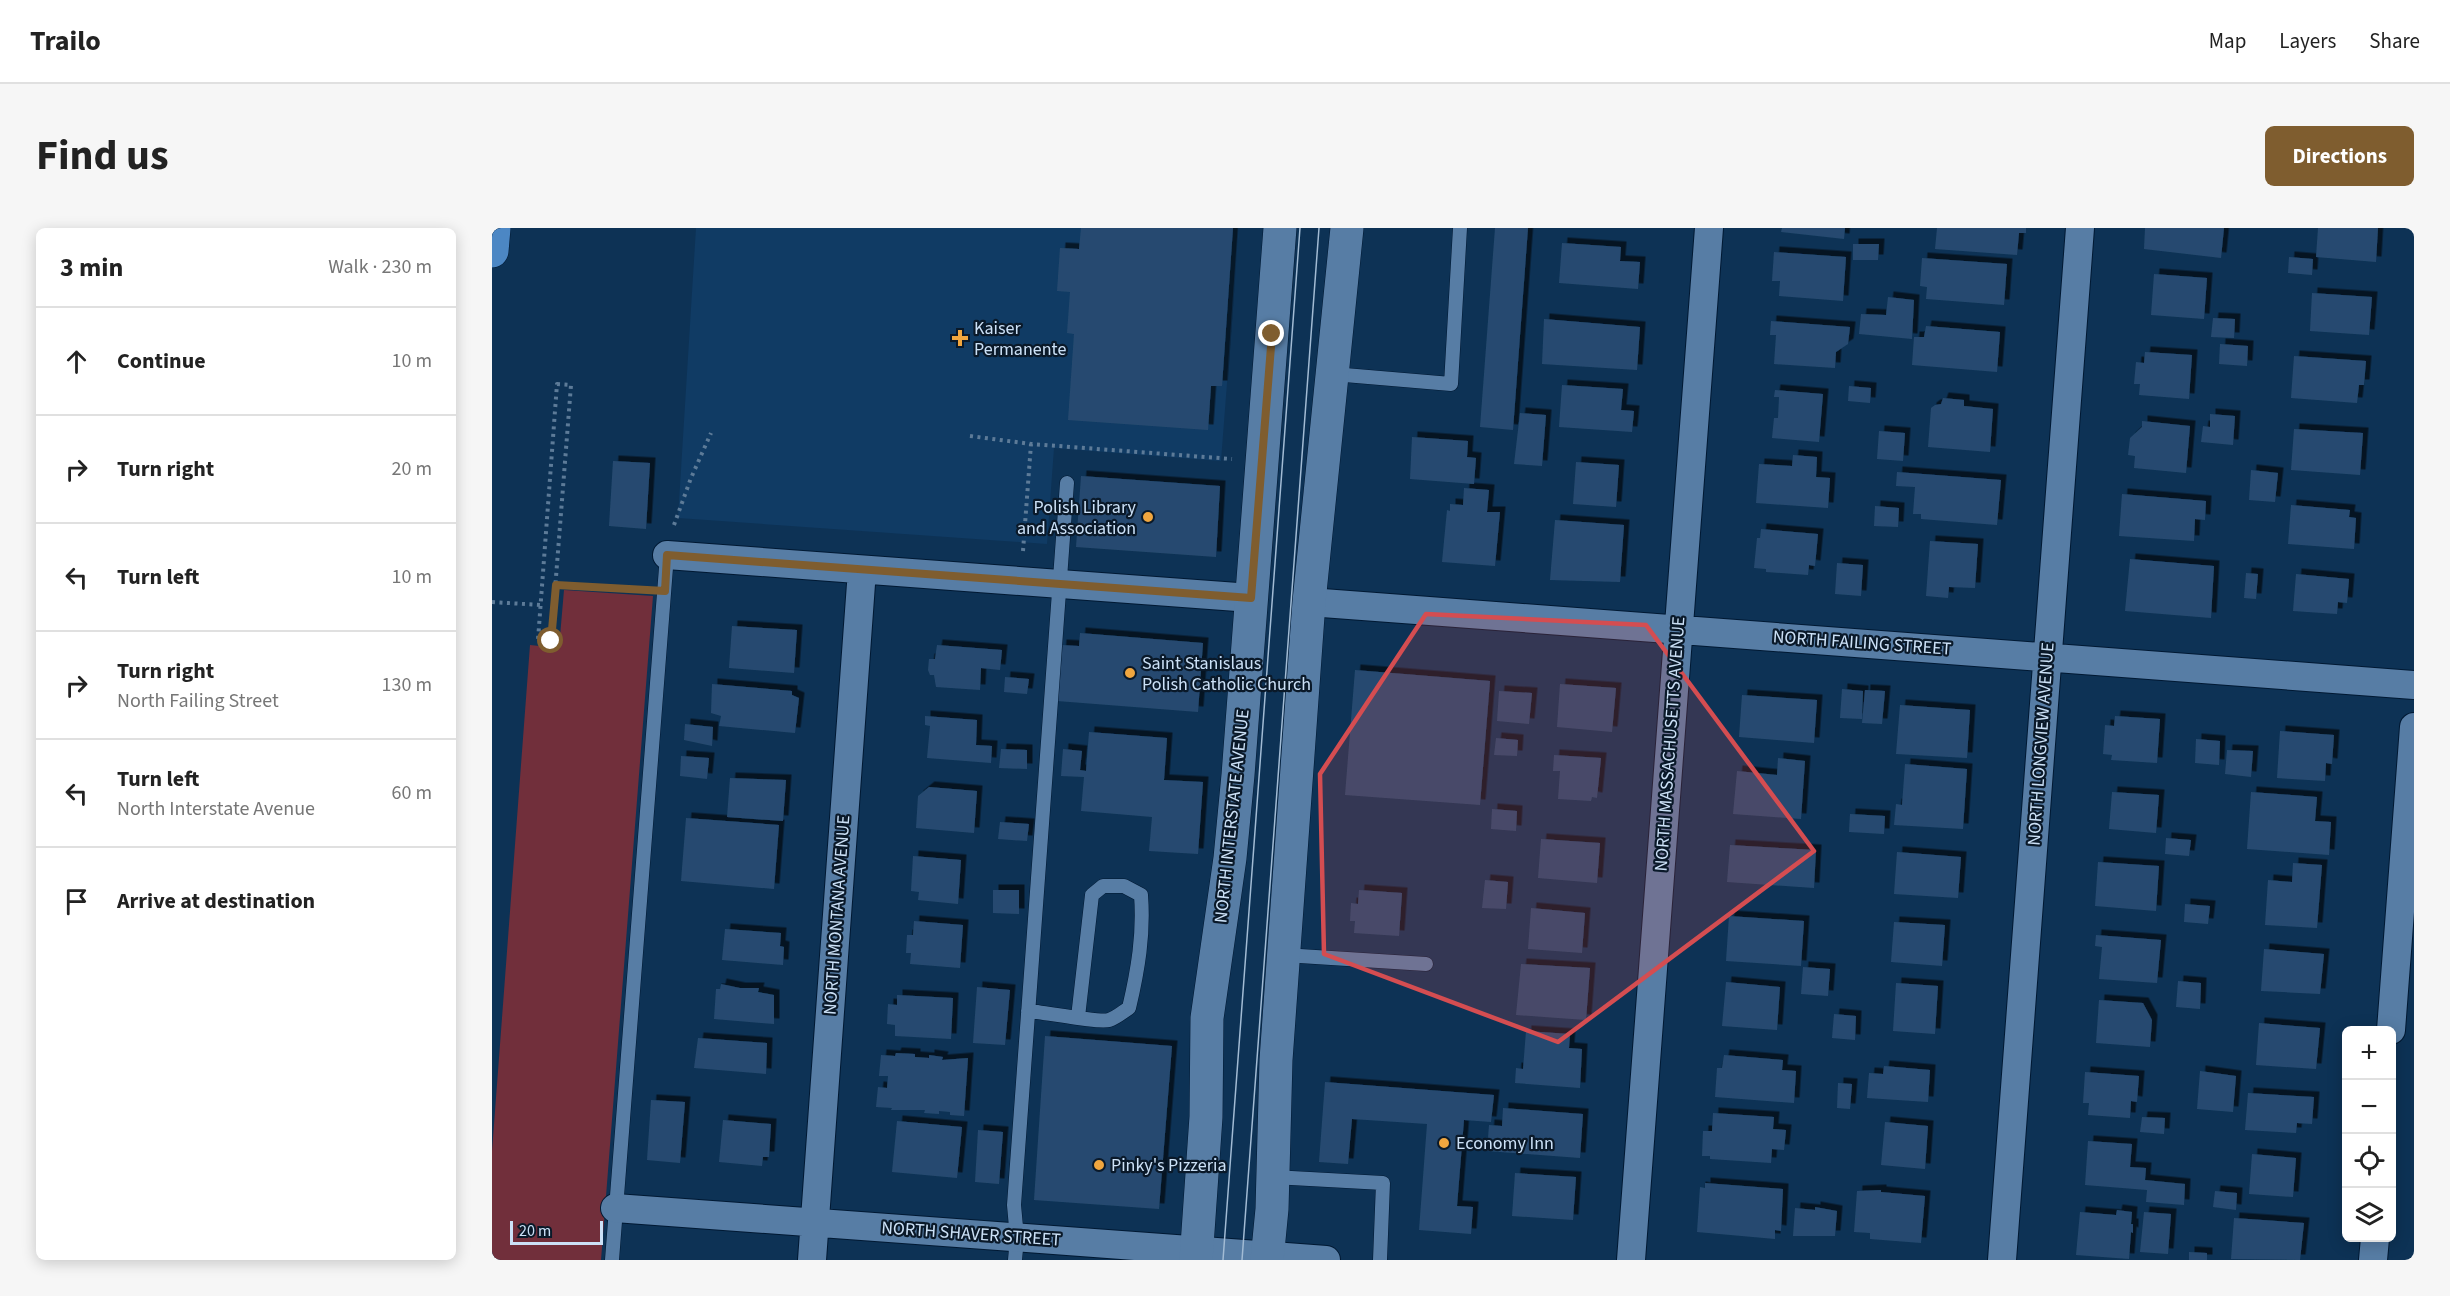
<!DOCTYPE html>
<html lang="en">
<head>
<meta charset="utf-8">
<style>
	:root { --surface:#fff; --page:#f6f6f6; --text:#222; --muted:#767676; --line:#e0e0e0; --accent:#7f5d2f }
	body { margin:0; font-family:"Source Sans 3",sans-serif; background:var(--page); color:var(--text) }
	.controls { position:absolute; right:18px; bottom:18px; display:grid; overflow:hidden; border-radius:9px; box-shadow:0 3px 15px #0003 }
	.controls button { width:54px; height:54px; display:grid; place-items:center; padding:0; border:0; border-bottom:2px solid var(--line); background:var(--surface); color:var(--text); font:30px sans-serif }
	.scale { position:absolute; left:18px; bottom:15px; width:93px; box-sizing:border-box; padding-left:6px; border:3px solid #cce1f7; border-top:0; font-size:16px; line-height:21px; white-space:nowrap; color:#cce1f7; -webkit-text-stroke:4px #0a1929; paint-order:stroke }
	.stop { position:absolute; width:18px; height:18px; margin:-14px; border:4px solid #7f5d2f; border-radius:50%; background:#fff }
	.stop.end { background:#7f5d2f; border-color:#fff; box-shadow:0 2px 6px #0008 }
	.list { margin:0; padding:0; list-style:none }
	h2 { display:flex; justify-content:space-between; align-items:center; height:78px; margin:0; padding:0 24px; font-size:26px }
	h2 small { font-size:20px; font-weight:400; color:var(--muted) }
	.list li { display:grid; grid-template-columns:39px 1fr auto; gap:18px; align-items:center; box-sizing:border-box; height:108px; padding:0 24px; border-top:2px solid var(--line) }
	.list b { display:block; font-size:22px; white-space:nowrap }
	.list p { margin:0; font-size:20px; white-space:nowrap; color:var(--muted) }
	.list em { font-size:20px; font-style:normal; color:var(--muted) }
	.icon { flex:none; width:33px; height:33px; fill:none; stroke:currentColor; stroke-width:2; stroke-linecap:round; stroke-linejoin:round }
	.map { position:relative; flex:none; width:1922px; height:1032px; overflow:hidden; border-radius:9px }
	header { display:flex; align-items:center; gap:36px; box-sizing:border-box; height:84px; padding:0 30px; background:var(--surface); border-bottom:2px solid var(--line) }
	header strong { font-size:28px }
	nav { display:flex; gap:33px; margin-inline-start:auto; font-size:21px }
	.intro { display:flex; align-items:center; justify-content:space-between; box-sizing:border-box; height:144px; padding:0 36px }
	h1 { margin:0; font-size:42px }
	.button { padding:15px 27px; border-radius:9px; background:var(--accent); color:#fff; font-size:21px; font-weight:700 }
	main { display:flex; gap:36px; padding:0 36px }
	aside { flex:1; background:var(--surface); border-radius:9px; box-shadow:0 3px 15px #0003 }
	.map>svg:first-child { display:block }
	.built { fill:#103b64 }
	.green { fill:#712f3b }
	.building { fill:#264a6f; filter:url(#shadow) }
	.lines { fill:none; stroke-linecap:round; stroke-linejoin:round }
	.lane-casing { stroke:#001933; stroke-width:15 }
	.street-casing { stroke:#001933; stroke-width:30 }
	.secondary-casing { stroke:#001933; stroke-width:34 }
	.highway-casing { stroke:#001933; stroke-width:34 }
	.path { stroke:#5d7b98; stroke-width:4; stroke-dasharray:3 4.5; stroke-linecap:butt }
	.lane { stroke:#577da5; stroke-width:14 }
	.street { stroke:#577da5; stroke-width:28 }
	.secondary { stroke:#577da5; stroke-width:33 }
	.highway { stroke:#4c87c4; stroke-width:33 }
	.tram { stroke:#a2bbd4; stroke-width:1.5 }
	.route { stroke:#7f5d2f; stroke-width:8 }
	.marked { fill:#d44d51; fill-opacity:0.2; stroke:#d44d51; stroke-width:4.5; stroke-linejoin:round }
	.poi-dot { fill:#f0a63f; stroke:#0a1929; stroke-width:2 }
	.labels { text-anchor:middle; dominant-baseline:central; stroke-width:4.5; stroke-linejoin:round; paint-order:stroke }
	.poi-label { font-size:18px; fill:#cce1f7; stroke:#0a1929; text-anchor:start }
	.street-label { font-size:18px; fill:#cce1f7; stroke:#0a1929 }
</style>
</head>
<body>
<header>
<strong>Trailo</strong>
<nav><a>Map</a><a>Layers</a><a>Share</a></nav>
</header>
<div class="intro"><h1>Find us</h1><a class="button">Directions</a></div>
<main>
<aside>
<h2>3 min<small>Walk · 230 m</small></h2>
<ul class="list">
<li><svg class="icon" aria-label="ahead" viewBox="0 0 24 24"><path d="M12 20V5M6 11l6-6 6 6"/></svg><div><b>Continue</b></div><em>10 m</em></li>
<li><svg class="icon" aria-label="right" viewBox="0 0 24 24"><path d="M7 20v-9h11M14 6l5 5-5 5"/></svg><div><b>Turn right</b></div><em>20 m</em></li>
<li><svg class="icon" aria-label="left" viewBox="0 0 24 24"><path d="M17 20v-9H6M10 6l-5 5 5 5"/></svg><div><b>Turn left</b></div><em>10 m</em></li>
<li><svg class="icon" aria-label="right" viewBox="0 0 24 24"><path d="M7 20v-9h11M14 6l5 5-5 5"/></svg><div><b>Turn right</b><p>North Failing Street</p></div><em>130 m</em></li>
<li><svg class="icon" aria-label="left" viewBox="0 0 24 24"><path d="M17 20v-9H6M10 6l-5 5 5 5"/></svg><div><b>Turn left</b><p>North Interstate Avenue</p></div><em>60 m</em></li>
<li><svg class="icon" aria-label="arrive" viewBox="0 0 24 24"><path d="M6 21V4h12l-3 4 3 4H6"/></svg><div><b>Arrive at destination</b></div></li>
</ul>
</aside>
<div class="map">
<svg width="1922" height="1032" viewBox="0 0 1922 1032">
	<defs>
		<filter id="shadow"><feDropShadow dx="5.5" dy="-5.5" stdDeviation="0" flood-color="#0009"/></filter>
	</defs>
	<rect width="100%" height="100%" fill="#0d3255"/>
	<path class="built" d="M204 0H747L729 233 562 220 555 316 186 290Z"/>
	<path class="green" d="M72 362 161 368 109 1032H0V923L38 417 67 420Z"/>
	<path class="building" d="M589 0H741L730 158H719L716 202 576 192 582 106 575 105 578 64 565 63 568 20 587 21Z
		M1003 0H1036L1021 202 988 199Z
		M1290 0H1353L1352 11 1289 4Z
		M1445 0H1534V5H1527L1525 27 1443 21Z
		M1653 0H1732L1729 30 1652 21Z
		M1826 0H1886L1884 34 1824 29Z
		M1070 15 1129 19 1128 33 1148 34 1146 61 1067 55Z
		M1361 16H1387L1386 32H1361Z
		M1282 24 1354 29 1351 73 1287 68 1288 53H1280Z
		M1797 29 1821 31 1820 47 1796 45Z
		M1430 30 1515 36 1512 77 1434 71 1435 59 1428 58Z
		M1662 46 1715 50 1712 91 1659 87Z
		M1820 65 1880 69 1877 107 1818 103Z
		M1396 69 1422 72 1420 111 1367 106 1369 86 1394 87Z
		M1721 90 1743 91 1742 110 1719 109Z
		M1052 91 1148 99 1145 142 1050 136Z
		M1279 93 1358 99 1356 116 1344 124 1343 140 1282 136 1284 107H1278Z
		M1434 98 1508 104 1505 144 1420 137 1422 109H1432Z
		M1728 116 1756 118 1755 138 1727 136Z
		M1653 124 1700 127 1697 171 1647 167 1648 156H1642L1644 134 1652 135Z
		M1802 128 1874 133 1872 157H1867L1865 175 1799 170Z
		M1070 157 1131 161 1129 182 1142 183 1140 204 1067 199Z
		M1357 158 1379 160 1378 175 1356 173Z
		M1283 162 1331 166 1327 214 1280 210 1282 190H1286L1287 169H1282Z
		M1451 170 1472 172V178L1501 181 1498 224 1436 219 1439 180 1443 177 1449 176Z
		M1028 185 1054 187 1050 238 1022 236Z
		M1718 186 1743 188 1741 217 1709 214 1711 198 1718 199Z
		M1650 193 1698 198 1694 245 1642 240 1643 228 1636 227 1638 210 1650 199Z
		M1802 201 1871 205 1868 247 1799 242Z
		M1387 203 1413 205 1411 233 1385 231Z
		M920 209 976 213 975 229 984 230 982 256 918 251Z
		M1301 227 1325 229 1324 249 1338 250 1336 280 1264 275 1267 236 1300 238Z
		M121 233 158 235 154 301 117 298Z
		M1084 234 1127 237 1124 279 1081 276Z
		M1759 242 1786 245 1783 274 1757 272Z
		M1405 244 1509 252 1505 297 1429 291V286H1421L1423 259 1404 258Z
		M589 248 728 258 724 329 584 319Z
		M972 260 997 262 995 284H1008L1003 338 950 334 955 282 958 283V276L971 277Z
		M1630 266 1714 273 1713 292 1703 291 1702 313 1627 308Z
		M1799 277 1858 282 1857 289 1864 290 1862 321 1796 316Z
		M1383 278 1407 280 1406 299 1382 298Z
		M1063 292 1132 297 1128 354 1058 352Z
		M1269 301 1326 306 1323 338 1317 337 1316 347 1274 344V341L1262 340 1265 310H1268Z
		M1438 313 1486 316 1483 360 1457 359 1456 370 1434 368Z
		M1638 331 1722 338 1719 390 1633 383Z
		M1345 335 1371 337 1369 368 1343 366Z
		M1754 345 1766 346 1764 371 1752 370Z
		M1804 346 1857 351 1855 375 1846 374 1845 386 1801 383Z
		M240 398 305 402 302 445 237 440Z
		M588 405 711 415 706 484 565 473 569 417 587 418Z
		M445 417 510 422 508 442 489 440 488 462 444 459 442 447H438L436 442 437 431H443Z
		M863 442 998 453 988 577 853 567Z
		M513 449 537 451 535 466 512 464Z
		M220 456 300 463V467L307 470 303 505 227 498 229 488 219 485Z
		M1068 456 1124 460 1120 504 1065 499Z
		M1350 461 1371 463 1370 491 1348 490Z
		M1373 462 1393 463 1390 496 1370 495Z
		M1007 463 1040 465 1037 496 1005 493Z
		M1250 467 1325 472 1322 515 1247 509Z
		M1408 477 1478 482 1475 530 1404 526Z
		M433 488 485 492 484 517 500 518 499 535 435 530 438 498 433 497Z
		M1623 488 1668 491 1665 535 1619 532 1620 527 1611 526 1613 497 1622 498Z
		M193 496 221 499 220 518 192 512Z
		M1788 503 1842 507 1840 536 1834 535 1833 553 1785 550Z
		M597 504 675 510 672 552 711 554 706 626 657 623 660 589 589 583 592 549 569 548 571 521 590 523 588 542 594 543Z
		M1004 510 1026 512 1025 528 1002 527Z
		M1704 511 1728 513 1727 537 1703 535Z
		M509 521 535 522V541L507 540Z
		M1735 522 1761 523 1759 549 1733 546Z
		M1062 527 1109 530 1105 570 1100 569 1099 573 1066 571 1068 543H1061Z
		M189 528 217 530 215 551 188 548Z
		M1286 530 1313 533 1309 591 1241 586 1245 543 1285 547Z
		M1413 536 1475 541 1471 601 1402 597 1404 576 1410 577Z
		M238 550 294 552 291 593 235 589Z
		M437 559 485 563 482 605 424 600 426 568Z
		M1620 564 1667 567 1664 605 1617 601Z
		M1759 564 1825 569 1823 593 1839 594 1837 627 1755 621Z
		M1000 581 1025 583 1024 603 999 601Z
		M1358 586 1393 588 1392 606 1357 604Z
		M194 590 287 597 282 661 189 653Z
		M508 594 537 596 535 613 506 611Z
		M1674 610 1699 612 1697 628 1673 626Z
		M1049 611 1108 615 1105 655 1046 650Z
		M1238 617 1324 622 1322 660 1235 654Z
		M1405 624 1469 629 1466 670 1402 666Z
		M421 628 469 632 466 676 426 672 427 664 419 663Z
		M1606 634 1667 638 1664 683 1603 678Z
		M1801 635 1830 637 1825 700 1773 697 1776 652 1800 654Z
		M993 652 1016 654 1014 681 990 680Z
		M501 662H527V686L501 685Z
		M867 662 910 665 907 708 862 705 863 693H858L859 675 866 676Z
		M1693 676 1718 678 1716 696 1692 694Z
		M1039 680 1093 685 1090 725 1036 721Z
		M1237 688 1312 693 1309 738 1234 733Z
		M422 693 471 697 468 740 418 736 419 725H414L415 707H421Z
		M1402 694 1453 697 1450 738 1399 734Z
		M233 701 289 705 288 718 292 719 291 737 230 732Z
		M1604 707 1669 712 1665 755 1607 751 1610 719 1603 718Z
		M1772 721 1832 726 1828 766 1769 763Z
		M1029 736 1098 740 1094 792 1024 787Z
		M1311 739 1338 741 1336 768 1309 766Z
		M1686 753 1709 755 1708 781 1684 779Z
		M1234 754 1288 759 1285 802 1230 798Z
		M1404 755 1446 758 1443 806 1401 803Z
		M229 756 248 760H267L266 764 282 767V796L222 791 224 761H228Z
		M485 759 518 762 513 817 481 815Z
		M405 767 461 770 459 811 403 808V797L395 796 396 776 405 777Z
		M1607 772 1651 775 1660 792 1658 819 1604 815Z
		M1342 786 1364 788 1363 812 1340 810Z
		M1767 795 1828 800 1824 841 1764 837Z
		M1034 803 1078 806 1077 820 1090 821 1088 860 1023 855 1024 840 1031 841Z
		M553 808 680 818 667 981 542 972Z
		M206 810 275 815 274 846 202 840Z
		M404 825 423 826V829L437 830V827L451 829 450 832 476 830 472 888 458 887V884L447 883V886L432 885 433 882H399L400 880 384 879 386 859 395 860 396 848H387L389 827 403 828Z
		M1232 827 1291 832 1290 842 1304 843 1302 875 1223 869 1225 840H1230Z
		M1392 838 1438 842 1436 874 1375 870 1377 845 1391 846Z
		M1708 843 1744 848 1741 884 1705 881Z
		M1593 844 1647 848 1645 874 1639 873 1638 890 1596 887 1597 875H1591Z
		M833 854 1002 867 999 894 972 892 965 978 981 979 979 1006 927 1002 935 896 860 891 856 936 827 934Z
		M1346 855 1360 856 1358 881 1345 880Z
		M1756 865 1822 869 1820 896 1805 895 1804 905 1753 902Z
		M159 872 193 874 188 935 155 932Z
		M1011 880 1091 886 1088 930 995 923 997 897 1010 898Z
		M1221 885 1282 889 1281 901 1294 902 1292 922 1280 921 1279 935 1218 931V928H1210L1211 903H1220Z
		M1650 889 1673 890 1672 906 1648 904Z
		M231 892 279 896 277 929H271L270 938 227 934Z
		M405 893 470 899 465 950 400 944Z
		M1393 894 1436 898 1433 941 1389 937Z
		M486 902 511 904 507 956 483 954Z
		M1596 913 1640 916 1638 939 1654 940 1653 952 1693 956 1692 977 1654 974 1655 962 1593 957Z
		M1760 926 1804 930 1801 969 1757 966Z
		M1023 945 1084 949 1081 992 1020 988Z
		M1213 955 1291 961 1289 1003 1283 1002V1011L1205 1004 1208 959 1213 960Z
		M1389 962V964L1433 968 1429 1015 1378 1011V1005L1362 1004 1365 963Z
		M1723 963 1745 965 1744 982 1721 979Z
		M1323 979 1345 983 1343 1008H1301L1303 980 1323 982Z
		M1625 982 1640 984 1639 996H1641V1005L1639 1004 1637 1031 1584 1027 1588 984 1624 987Z
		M1652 984 1679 986 1676 1026 1648 1024Z
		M1742 990 1812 995 1808 1032 1739 1031Z
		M1697 1024 1715 1025V1032H1697Z"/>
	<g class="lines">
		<g class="lane-casing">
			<path id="lane" d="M841 146 959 156 968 0
				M792 727 934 736
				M536 783C551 784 607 795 617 792 624 790 632 783 637 780 646 742 652 706 649 667L632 658H611L600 667 586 789
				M781 949 891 955 888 1032
				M120 1032 175 327
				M523 1032 525 1010 522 977 575 255"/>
		</g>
		<g class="street-casing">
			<path id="street" d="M175 327 759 370
				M817 374 1922 457
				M1899 802 1922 499
				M123 980 834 1032
				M320 1032 370 342
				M1139 1032 1217 0
				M1510 1032 1588 0
				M1881 1032 1883 1010"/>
		</g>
		<g class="secondary-casing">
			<path id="secondary" d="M704 1032 714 889 715 790 738 630 746 547 788 0
				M775 1032 780 981 784 832 817 374 855 0"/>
		</g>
		<g class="highway-casing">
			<path id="highway" d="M0 23 2 0"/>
		</g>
		<path class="path" d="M65 156 79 157 59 413 46 412Z
			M478 208 539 216 740 231
			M182 297 199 250 219 205
			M531 323 539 216
			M64 357 150 362
			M0 374 48 377"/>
		<use href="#lane" class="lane"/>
		<use href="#street" class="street"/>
		<use href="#secondary" class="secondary"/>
		<use href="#highway" class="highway"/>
		<path class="tram" d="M731 1032 808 0
			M750 1032 827 0"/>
	</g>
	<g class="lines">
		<path class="route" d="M59 413 64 357 173 363 175 327 759 370 780 106"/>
	</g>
	<path class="marked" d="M934 386 1154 397 1322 623 1066 814 832 726 828 546Z"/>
	<g class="poi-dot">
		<path d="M465 101h6v6h6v6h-6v6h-6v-6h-6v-6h6z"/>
		<circle cx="656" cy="289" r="6"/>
		<circle cx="638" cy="445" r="6"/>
		<circle cx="952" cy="915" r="6"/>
		<circle cx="607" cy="937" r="6"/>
	</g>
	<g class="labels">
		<g class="poi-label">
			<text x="482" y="100">Kaiser<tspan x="482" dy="21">Permanente</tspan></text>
			<text x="644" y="279" text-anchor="end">Polish Library<tspan x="644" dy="21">and Association</tspan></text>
			<text x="650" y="435">Saint Stanislaus<tspan x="650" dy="21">Polish Catholic Church</tspan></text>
			<text x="964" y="915">Economy Inn</text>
			<text x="619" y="937">Pinky's Pizzeria</text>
		</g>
		<g class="street-label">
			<text transform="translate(1370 415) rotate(4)">NORTH FAILING STREET</text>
			<text transform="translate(1178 516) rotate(-86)">NORTH MASSACHUSETTS AVENUE</text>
			<text transform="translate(1549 516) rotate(-86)">NORTH LONGVIEW AVENUE</text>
			<text transform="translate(740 588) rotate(-84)">NORTH INTERSTATE AVENUE</text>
			<text transform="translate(345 687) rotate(-86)">NORTH MONTANA AVENUE</text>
			<text transform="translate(479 1006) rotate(4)">NORTH SHAVER STREET</text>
		</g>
	</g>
</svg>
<div class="controls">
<button>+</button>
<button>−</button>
<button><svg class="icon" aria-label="locate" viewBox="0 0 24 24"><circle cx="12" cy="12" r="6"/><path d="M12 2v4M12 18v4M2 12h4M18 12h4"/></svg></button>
<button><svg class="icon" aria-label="layers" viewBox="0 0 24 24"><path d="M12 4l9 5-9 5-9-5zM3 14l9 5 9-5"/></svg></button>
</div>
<div class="scale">20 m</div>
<div class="stop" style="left:59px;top:413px"></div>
<div class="stop end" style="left:780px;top:106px"></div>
</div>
</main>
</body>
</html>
